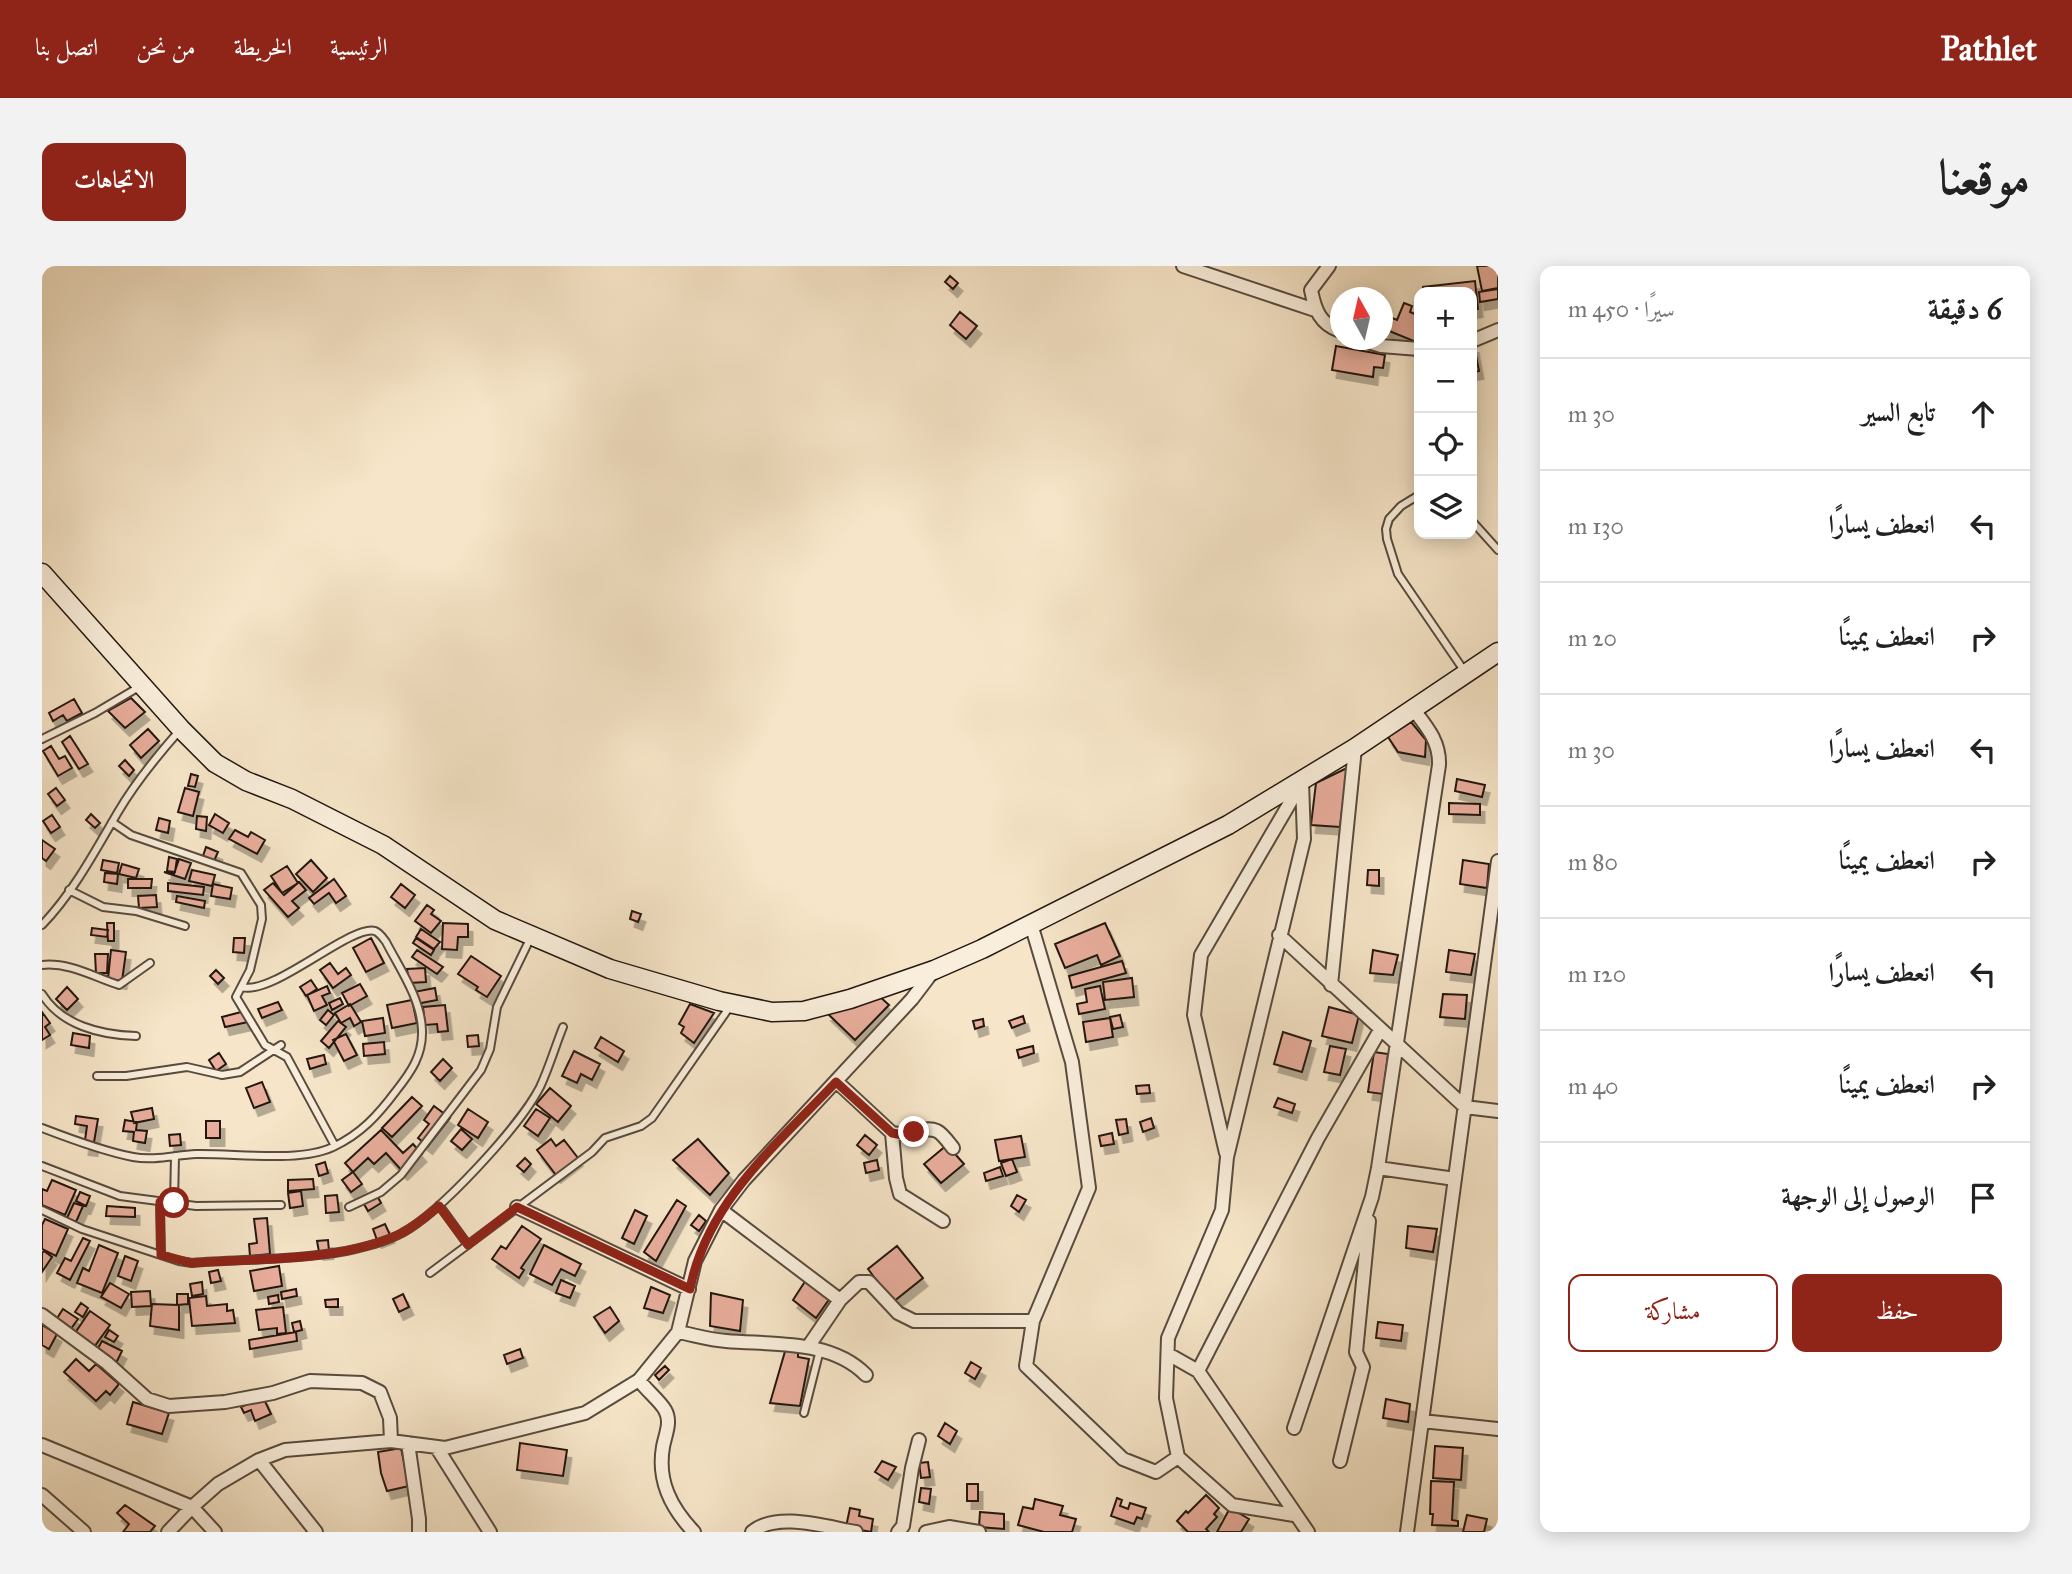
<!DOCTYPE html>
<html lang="ar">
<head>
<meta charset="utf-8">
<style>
	:root { --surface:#fff; --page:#f2f2f2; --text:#222; --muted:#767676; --line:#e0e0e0; --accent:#8f2418 }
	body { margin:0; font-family:"IM FELL Great Primer",Amiri,serif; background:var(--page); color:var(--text); direction:rtl }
	.controls { position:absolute; right:21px; top:21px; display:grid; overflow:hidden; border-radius:14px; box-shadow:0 4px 18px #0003 }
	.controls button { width:63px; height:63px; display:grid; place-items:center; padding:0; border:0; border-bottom:2px solid var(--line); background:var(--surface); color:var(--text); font:35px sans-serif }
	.compass { position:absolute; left:1288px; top:21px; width:63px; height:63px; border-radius:50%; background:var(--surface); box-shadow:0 4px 18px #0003; rotate:352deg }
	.stop { position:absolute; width:21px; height:21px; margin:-16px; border:5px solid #8f2418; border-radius:50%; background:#fff }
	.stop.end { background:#8f2418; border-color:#fff; box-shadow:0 2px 7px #0008 }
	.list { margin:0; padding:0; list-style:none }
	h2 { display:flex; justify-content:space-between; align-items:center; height:91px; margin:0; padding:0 28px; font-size:30px }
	h2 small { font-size:23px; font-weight:400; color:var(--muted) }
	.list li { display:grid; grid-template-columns:46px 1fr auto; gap:21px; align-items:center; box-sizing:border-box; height:112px; padding:0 28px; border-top:2px solid var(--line) }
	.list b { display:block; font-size:26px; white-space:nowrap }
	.list em { font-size:23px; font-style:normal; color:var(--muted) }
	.actions { display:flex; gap:14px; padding:21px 28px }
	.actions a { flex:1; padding:16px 0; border:2px solid var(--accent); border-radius:14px; text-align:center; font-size:24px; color:var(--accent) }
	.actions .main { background:var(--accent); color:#fff }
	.icon { flex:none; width:38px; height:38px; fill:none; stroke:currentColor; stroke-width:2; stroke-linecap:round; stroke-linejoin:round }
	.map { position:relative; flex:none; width:1456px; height:1266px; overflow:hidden; direction:ltr; border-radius:14px }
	header { display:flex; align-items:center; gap:42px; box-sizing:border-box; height:98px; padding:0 35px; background:var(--accent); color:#fff }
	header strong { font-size:33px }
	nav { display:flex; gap:38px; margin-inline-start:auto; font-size:24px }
	.intro { display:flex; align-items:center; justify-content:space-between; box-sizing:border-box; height:168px; padding:0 42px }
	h1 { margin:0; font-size:49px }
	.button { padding:18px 32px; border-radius:14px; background:var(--accent); color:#fff; font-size:24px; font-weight:700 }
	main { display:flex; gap:42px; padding:0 42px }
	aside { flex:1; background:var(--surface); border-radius:14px; box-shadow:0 4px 18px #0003 }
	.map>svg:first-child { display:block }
	.building { fill:#e9ae9d; stroke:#241810; stroke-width:2; filter:url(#shadow) }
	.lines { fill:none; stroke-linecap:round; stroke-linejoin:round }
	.service-casing { stroke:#584b3e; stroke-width:10 }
	.minor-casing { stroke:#584b3e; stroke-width:16 }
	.secondary-casing { stroke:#241810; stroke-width:21 }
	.service { stroke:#f9eedb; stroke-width:6 }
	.minor { stroke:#f9eedb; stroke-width:12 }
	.secondary { stroke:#f9eedb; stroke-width:18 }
	.route { stroke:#8f2418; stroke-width:9 }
</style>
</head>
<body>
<header>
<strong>Pathlet</strong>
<nav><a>الرئيسية</a><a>الخريطة</a><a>من نحن</a><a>اتصل بنا</a></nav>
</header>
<div class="intro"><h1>موقعنا</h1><a class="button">الاتجاهات</a></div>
<main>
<aside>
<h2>6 دقيقة<small>سيرًا · 450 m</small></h2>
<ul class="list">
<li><svg class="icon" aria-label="ahead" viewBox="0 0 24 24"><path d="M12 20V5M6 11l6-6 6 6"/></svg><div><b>تابع السير</b></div><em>30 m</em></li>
<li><svg class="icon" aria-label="left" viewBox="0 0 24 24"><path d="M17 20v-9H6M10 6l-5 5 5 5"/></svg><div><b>انعطف يسارًا</b></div><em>130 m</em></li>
<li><svg class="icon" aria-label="right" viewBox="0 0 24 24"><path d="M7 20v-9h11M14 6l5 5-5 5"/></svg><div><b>انعطف يمينًا</b></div><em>20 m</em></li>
<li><svg class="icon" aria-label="left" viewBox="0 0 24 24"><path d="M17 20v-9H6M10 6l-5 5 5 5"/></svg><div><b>انعطف يسارًا</b></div><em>30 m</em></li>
<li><svg class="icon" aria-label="right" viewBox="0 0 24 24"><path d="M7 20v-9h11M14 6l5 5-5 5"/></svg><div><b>انعطف يمينًا</b></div><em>80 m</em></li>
<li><svg class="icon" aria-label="left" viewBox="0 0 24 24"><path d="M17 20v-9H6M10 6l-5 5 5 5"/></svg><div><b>انعطف يسارًا</b></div><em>120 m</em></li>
<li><svg class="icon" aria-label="right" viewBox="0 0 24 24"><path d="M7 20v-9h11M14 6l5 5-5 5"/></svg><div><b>انعطف يمينًا</b></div><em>40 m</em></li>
<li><svg class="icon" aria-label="arrive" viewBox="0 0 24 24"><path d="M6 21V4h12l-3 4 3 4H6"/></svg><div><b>الوصول إلى الوجهة</b></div></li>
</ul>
<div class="actions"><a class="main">حفظ</a><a>مشاركة</a></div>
</aside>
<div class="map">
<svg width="1456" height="1266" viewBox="0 0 1456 1266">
	<defs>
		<filter id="shadow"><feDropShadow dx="4.5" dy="8" stdDeviation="0" flood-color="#0004"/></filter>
	</defs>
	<rect width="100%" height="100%" fill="#f6e5c8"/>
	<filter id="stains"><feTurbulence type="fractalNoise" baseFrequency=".00286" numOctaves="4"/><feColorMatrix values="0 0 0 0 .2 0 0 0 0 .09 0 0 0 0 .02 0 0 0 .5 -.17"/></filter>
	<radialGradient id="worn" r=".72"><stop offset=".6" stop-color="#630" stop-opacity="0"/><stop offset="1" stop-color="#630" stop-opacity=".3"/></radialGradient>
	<path class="building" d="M1435 0H1456V22L1440 25Z
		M908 10 916 17 911 23 903 16Z
		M1433 15 1436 43 1430 44V26H1381V21Z
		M1456 23V33L1438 36 1437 26Z
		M1362 37 1370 40 1368 46 1377 50V68L1374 76 1340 62V48L1355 54Z
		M918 46 935 60 924 73 908 59Z
		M1430 79H1432L1437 105 1430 106Z
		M1294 80 1343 89 1341 102 1332 101 1331 111 1290 104Z
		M89 432 103 446 83 462 66 445Z
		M32 433 40 447 25 455 21 449 11 455 7 447Z
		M1369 456 1384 474 1383 491 1356 486 1346 471Z
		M106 463 117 475 99 492 88 479Z
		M28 470 46 498 37 503 20 476Z
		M9 480 17 493 23 490 30 502 16 510 1 485Z
		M83 494 92 504 87 510 77 500Z
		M1305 502 1298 561 1269 559 1274 517Z
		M149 508 156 510 153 521 146 520Z
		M1415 513 1443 519 1440 531 1413 525Z
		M14 522 23 534 15 540 6 528Z
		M143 522 157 526 151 550 136 546Z
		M1407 537 1438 538V549L1407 548Z
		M49 548 58 557 53 562 44 554Z
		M173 548 187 557 181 567 167 559Z
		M10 549 18 561 9 567 1 555Z
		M155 550 165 551 164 565 154 563Z
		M117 552 128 555 126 567 114 564Z
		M193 564 206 571 209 566 223 574 215 588 187 573Z
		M0 574 13 583 4 595 0 592Z
		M164 581 176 586 172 595 161 590Z
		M127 591 135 593 133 606 125 605Z
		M137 593 149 597 143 613 122 606 132 608Z
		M61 594 77 597 75 607 59 604Z
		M269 594 285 612 271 626 254 608Z
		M1421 594 1447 598 1445 622 1418 618Z
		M80 598 97 603 94 612 77 608Z
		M245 600 256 617 240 627 229 610Z
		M150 604 173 609 170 620 147 615Z
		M1326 604H1337V620L1325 619Z
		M63 607 76 608 75 618 62 616Z
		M86 613H110L109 622H86Z
		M292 613 304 630 294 637 287 627 272 638 267 632Z
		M257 616 264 624 250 635 257 642 246 651 222 624 231 617 242 629Z
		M126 617 162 621 161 629 126 625Z
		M171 618 190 622 188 633 169 630Z
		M359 618 373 629 363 642 349 631Z
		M114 629 115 641 97 642 96 630Z
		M135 630 163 635 162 642 134 636Z
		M385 639 392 644 389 648 399 655 389 667 373 655Z
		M590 645 599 648 596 656 588 653Z
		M65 657H72V675H66Z
		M401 657 426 658V671H416L415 684 400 683Z
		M1063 657 1078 690 1059 699 1055 689 1023 702 1013 678Z
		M50 662 66 664 65 671 49 669Z
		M379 663 398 676 392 683 374 671Z
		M192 672H203L202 687 191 686Z
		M329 672 342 697 324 706 311 682Z
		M374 672 392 684 389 689 371 677Z
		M69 684 84 686 80 715 66 713Z
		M375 684 401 701 395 708 370 691Z
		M1331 684 1356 689 1351 709 1328 707Z
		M1407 684 1433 688 1429 709 1404 706Z
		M53 688H66L65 707H54Z
		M429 690 459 710 445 731 434 724 436 721 416 708Z
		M1080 695 1084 707 1030 722 1027 710Z
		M288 697 296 708 304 702 309 709 291 722 278 704Z
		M383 702 384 716 367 717 365 703Z
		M174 704 182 712 176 718 168 710Z
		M1090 712 1092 731 1063 734 1061 716Z
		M269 714 275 723 264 730 258 721Z
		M318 718 325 730 307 740 300 727Z
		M285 720 288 727 280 730 285 739 272 745 265 729Z
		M1058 720 1063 743 1037 748 1035 738 1045 736 1043 723Z
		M25 721 36 733 25 744 14 733Z
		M393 722 395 734 374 738 372 726Z
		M835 728 847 739 813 774 785 747 814 741Z
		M1401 728 1425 729 1423 753 1398 751Z
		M298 732 301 738 290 744 287 737Z
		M370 734 375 757 350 762 345 739Z
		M236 736 240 744 220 752 216 743Z
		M308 738 319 756 312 760 308 752 299 757 293 747Z
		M648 738 672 747 652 777 639 767 642 761 637 758Z
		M403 739 406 765 396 766 395 758 383 759 381 741Z
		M1287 741 1317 749 1310 777 1280 770Z
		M286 744 292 749 284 759 278 754Z
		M203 745 206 756 183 761 180 751Z
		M0 746 8 757 3 761 8 769 0 774Z
		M1078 749 1081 761 1071 763 1068 751Z
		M981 750 983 757 970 762 967 755Z
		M341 752 343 767 323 770 320 755Z
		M1068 752 1071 771 1044 776 1041 756Z
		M941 753 942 760 933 763 931 755Z
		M296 755 304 761 287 782 279 775Z
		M1241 766 1269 775 1260 806 1232 798Z
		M31 767 48 770 47 782 29 779Z
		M304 768 315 789 302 795 291 774Z
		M436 769 437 780 426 781 425 770Z
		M559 771 582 785 576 796 553 782Z
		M342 776 343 788 322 790 321 778Z
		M991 780 992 787 977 792 975 784Z
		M1288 780 1304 783 1298 809 1282 806Z
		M532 785 558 798 550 814 539 808 535 817 520 810Z
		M1332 786 1346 788 1341 828 1326 826Z
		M177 787 184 798 174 805 167 794Z
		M282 789 284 798 268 803 265 793Z
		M401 793 410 802 398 815 389 806Z
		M220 816 228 836 212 842 204 822Z
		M1107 819 1108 827 1095 828 1094 820Z
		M508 822 529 840 516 856 494 838Z
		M370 831 380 840 350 871 340 862Z
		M1236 832 1253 838 1250 847 1232 841Z
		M392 840 408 852 386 880 376 872 387 858 382 854Z
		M110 842 112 853 92 857 89 846Z
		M426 843 446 856 436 872 416 859Z
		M494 843 508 852 496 870 482 860Z
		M34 850 56 853 51 882 42 881 45 860 33 858Z
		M1109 852 1112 862 1101 866 1098 856Z
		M1084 853 1086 867 1077 869 1074 854Z
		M83 854 95 856 94 864 105 865 103 877 91 875 92 866 81 865Z
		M164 855H178V872H164Z
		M419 863 430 873 420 884 409 875Z
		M339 864 361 887 371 878 380 888 361 906 344 887 332 898 326 892 311 906 303 897Z
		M1070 867 1072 878 1059 880 1057 870Z
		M138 868 139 879 128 880 127 869Z
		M823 869 835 879 827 889 815 879Z
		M979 870 983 891 957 895 953 874Z
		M509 873 514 880 522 874 536 892 514 909 495 884Z
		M656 873 687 907 668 929 631 894Z
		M905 879 922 898 899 917 882 898Z
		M483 892 489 898 482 906 475 900Z
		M970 893 975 906 964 910 959 897Z
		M835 894 837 904 824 907 822 897Z
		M283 896 286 907 277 910 274 899Z
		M958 901 961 910 944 915 942 907Z
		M311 906 320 918 309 926 300 914Z
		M271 913 272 923 246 925V914Z
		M10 914 34 924 23 949 0 939V923L5 925Z
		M259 925 261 940 248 942 246 927Z
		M38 926 48 930 44 940 34 935Z
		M333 926 339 937 326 945 319 933Z
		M295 929 297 946 284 947 283 930Z
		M975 929 984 934 977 946 969 940Z
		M635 934 644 940 614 995 602 986Z
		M32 937 41 940 34 956 25 952Z
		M65 940 93 942V951L64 950Z
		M593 944 605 950 592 978 580 972Z
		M657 949 664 955 657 965 649 959Z
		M225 952 228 988 208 990 207 978 215 977 212 953Z
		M3 953 26 963 14 990 0 983V959Z
		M343 958 348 969 335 974 331 963Z
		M480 960 499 973 479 1002 482 1004 477 1012 450 993 459 980 464 983Z
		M1366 960 1395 963 1391 986 1364 982Z
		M41 972 48 975 28 1014 15 1007 23 992 29 995Z
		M286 974 287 985 277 986 275 975Z
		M57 979 76 987 60 1027 35 1017 41 1002 47 1005Z
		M502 979 539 998 533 1010 519 1003 510 1019 488 1008Z
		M855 980 881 1012 851 1036 826 1003Z
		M2 985 10 991 0 1006V987Z
		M83 990 96 995 89 1015 76 1010Z
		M237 1000 240 1020 212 1025 208 1005Z
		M176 1004 179 1015 169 1017 167 1006Z
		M519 1014 533 1020 528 1032 514 1027Z
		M764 1014 788 1032 774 1052 751 1034Z
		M160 1016 161 1028 150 1030 148 1018Z
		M68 1017 87 1028 79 1042 59 1031Z
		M609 1021 628 1029 621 1047 602 1042Z
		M254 1023 255 1030 240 1033 239 1026Z
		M108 1025 109 1040 90 1041 89 1026Z
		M669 1027 701 1034 698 1065 668 1060Z
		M135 1028H146V1038L135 1039Z
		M361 1028 367 1041 357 1046 351 1033Z
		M236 1029 237 1036 227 1038 226 1031Z
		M164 1030 165 1040 185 1038V1045L191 1044 193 1057 150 1060 147 1032Z
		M296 1033V1041H284L283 1034Z
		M39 1037 46 1042 41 1051 33 1046Z
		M110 1038 137 1039V1064L108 1060Z
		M241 1041 244 1067 235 1068V1062L217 1064 214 1044Z
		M568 1041 577 1055 563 1067 552 1051Z
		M21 1043 36 1053 28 1064 14 1054Z
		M48 1045 68 1059 52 1081 33 1067Z
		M258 1055 260 1064 252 1066 250 1057Z
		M1336 1056 1361 1059 1359 1075 1334 1072Z
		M0 1059 15 1068 7 1083 0 1079Z
		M67 1064 76 1070 72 1076 63 1071Z
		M254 1066 255 1075 208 1083 207 1074Z
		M60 1075 80 1085 74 1097 54 1086Z
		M744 1082 756 1084V1091L767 1093 758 1140 728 1137Z
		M478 1083 481 1092 465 1098 462 1089Z
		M34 1093 47 1105 54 1098 77 1118 68 1129 64 1125 54 1135 22 1106Z
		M929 1096 939 1102 933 1113 923 1107Z
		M623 1100 627 1104 617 1114 613 1109Z
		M221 1131 229 1148 213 1155 209 1144 202 1147 199 1141Z
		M1344 1133 1368 1138 1366 1156 1341 1152Z
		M91 1136 127 1147 120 1168 85 1158Z
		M903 1157 915 1165 908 1178 896 1170Z
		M478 1177 525 1184 521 1210 475 1204Z
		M1393 1180 1421 1182 1419 1214 1391 1212Z
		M359 1182 367 1220 345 1225 339 1207 336 1186Z
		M840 1195 854 1201 846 1214 833 1206Z
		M886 1196 888 1211 879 1212 877 1197Z
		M1389 1215 1412 1216 1410 1254 1416 1255V1260L1390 1259 1391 1248H1388Z
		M925 1218H936V1235H925Z
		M879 1222 889 1223 887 1238 877 1236Z
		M1164 1229 1177 1242 1172 1248 1175 1251 1164 1263 1167 1266H1146L1135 1255 1144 1245 1146 1247Z
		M1075 1232 1080 1234 1078 1240 1086 1243 1088 1237 1104 1242 1100 1253 1095 1251 1092 1258 1069 1250Z
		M993 1233 1021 1240 1018 1249 1034 1253 1030 1266H1002L976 1259 981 1241 991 1243Z
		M83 1239 113 1260 108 1266H81L87 1258 75 1247Z
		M808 1242 818 1244 817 1250 831 1253 829 1266 804 1261Z
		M1188 1242 1207 1253 1199 1266H1175Z
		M938 1246 962 1248V1263L937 1261Z
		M1425 1249 1445 1253 1442 1266H1421Z"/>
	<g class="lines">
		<g class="service-casing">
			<path id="service" d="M1377 229 1359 240 1347 253 1344 263 1345 273 1356 308 1423 406
				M1430 255 1456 284
				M0 473 53 447 97 421
				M70 556 89 569 199 607 219 639 220 653 208 704 194 731 223 779 245 791 293 880
				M27 624 61 641 94 645 143 660
				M0 659C31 627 53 585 76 546 93 517 115 490 138 464
				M0 699C27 696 52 711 77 719L108 697
				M0 728C19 759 58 769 94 770
				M55 810H84L145 801 180 809 198 806 239 779
				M0 862C26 872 64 886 91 891 112 895 133 889 154 888 193 887 257 897 291 881 319 868 336 849 354 825 369 806 381 789 380 764 379 733 358 703 344 676 341 672 338 667 333 665 309 658 231 730 200 721
				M0 900 78 930 154 940 239 939
				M118 936 119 989
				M132 937 133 890
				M397 939 426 979
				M307 941 339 926 359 909 439 804 448 783 455 741 489 671
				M0 944 40 963 137 995 150 997C201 993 254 994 304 985 322 981 344 976 360 967 398 947 478 860 498 821 507 802 513 781 521 761
				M388 1007 550 886 563 872 599 860 610 852 689 739
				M762 1147 778 1084"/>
		</g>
		<g class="minor-casing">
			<path id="minor" d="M1141 0 1273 44
				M1287 0 1269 24C1273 44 1278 58 1298 65
				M1320 74 1339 80 1377 83
				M1430 75 1456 64
				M989 658 1030 796 1047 922 991 1055 984 1100 1081 1193 1114 1206 1136 1191 1124 1132 1126 1072 1180 944 1185 891 1262 573 1260 516
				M1237 669 1423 841 1456 845
				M1289 719 1313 482
				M794 815 850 867 854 912 858 928 901 955
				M850 867C864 871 882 859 895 865 901 868 907 877 911 882
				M1184 887 1152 749 1159 689 1260 516
				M1336 902 1413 913
				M475 941 647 1023
				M679 944 798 1034
				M0 1049 65 1097 105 1133 127 1140 183 1136 231 1127 268 1115 320 1117 338 1126 348 1152 349 1175
				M636 1066C652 1069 668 1074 684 1075 730 1079 789 1073 824 1109
				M766 1081 798 1034 817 1016H827L856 1047 872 1055H991
				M1126 1088 1156 1105 1266 1266
				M1156 1105 1276 872 1338 764
				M597 1114C604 1124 618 1135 623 1144 630 1156 623 1169 621 1181 615 1215 629 1242 652 1266
				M1380 1155 1456 1163
				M1252 1162 1330 931 1336 902 1397 499C1398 476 1385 461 1372 444
				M366 1177 377 1253V1266
				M0 1179 150 1241 173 1266
				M395 1182 448 1266
				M1136 1191 1190 1239 1252 1249
				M217 1194 274 1266
				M1298 1195 1321 1101 1314 1086 1327 955
				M0 1229 42 1266
				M126 1266 150 1241 176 1218 217 1194 243 1184 349 1175 403 1182 543 1147 597 1114 636 1066 653 995 679 944 702 914 870 733 892 704
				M710 1266C735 1245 784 1261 814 1266
				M856 1266 861 1260 870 1202 877 1174
				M884 1266 907 1261 937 1266
				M1365 1266 1456 595"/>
		</g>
		<g class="secondary-casing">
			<path id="secondary" d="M0 307 139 463 173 497 204 515 250 533 341 579 453 654 568 703 677 735 730 746 762 745 808 733 892 704 940 683 1186 559 1313 482 1456 386"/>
		</g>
		<use href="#service" class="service"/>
		<use href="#minor" class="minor"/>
		<use href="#secondary" class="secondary"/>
	</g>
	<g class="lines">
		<path class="route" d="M132 937 118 936 119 989 150 997C214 992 299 996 358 968 372 961 385 950 397 940L426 979 475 941 648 1023C665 936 736 877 794 816L850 867 861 869 872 866"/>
	</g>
	<rect width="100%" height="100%" filter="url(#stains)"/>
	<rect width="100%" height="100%" fill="url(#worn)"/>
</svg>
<div class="controls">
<button>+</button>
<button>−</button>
<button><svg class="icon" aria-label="locate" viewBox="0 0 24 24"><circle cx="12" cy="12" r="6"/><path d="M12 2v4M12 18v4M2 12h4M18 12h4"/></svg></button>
<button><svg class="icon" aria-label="layers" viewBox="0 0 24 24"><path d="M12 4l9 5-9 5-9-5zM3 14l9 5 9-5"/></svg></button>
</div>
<svg class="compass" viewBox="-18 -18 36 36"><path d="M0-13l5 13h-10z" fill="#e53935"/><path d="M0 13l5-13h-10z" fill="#767676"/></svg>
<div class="stop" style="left:132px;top:937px"></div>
<div class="stop end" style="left:872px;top:866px"></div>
</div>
</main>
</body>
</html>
